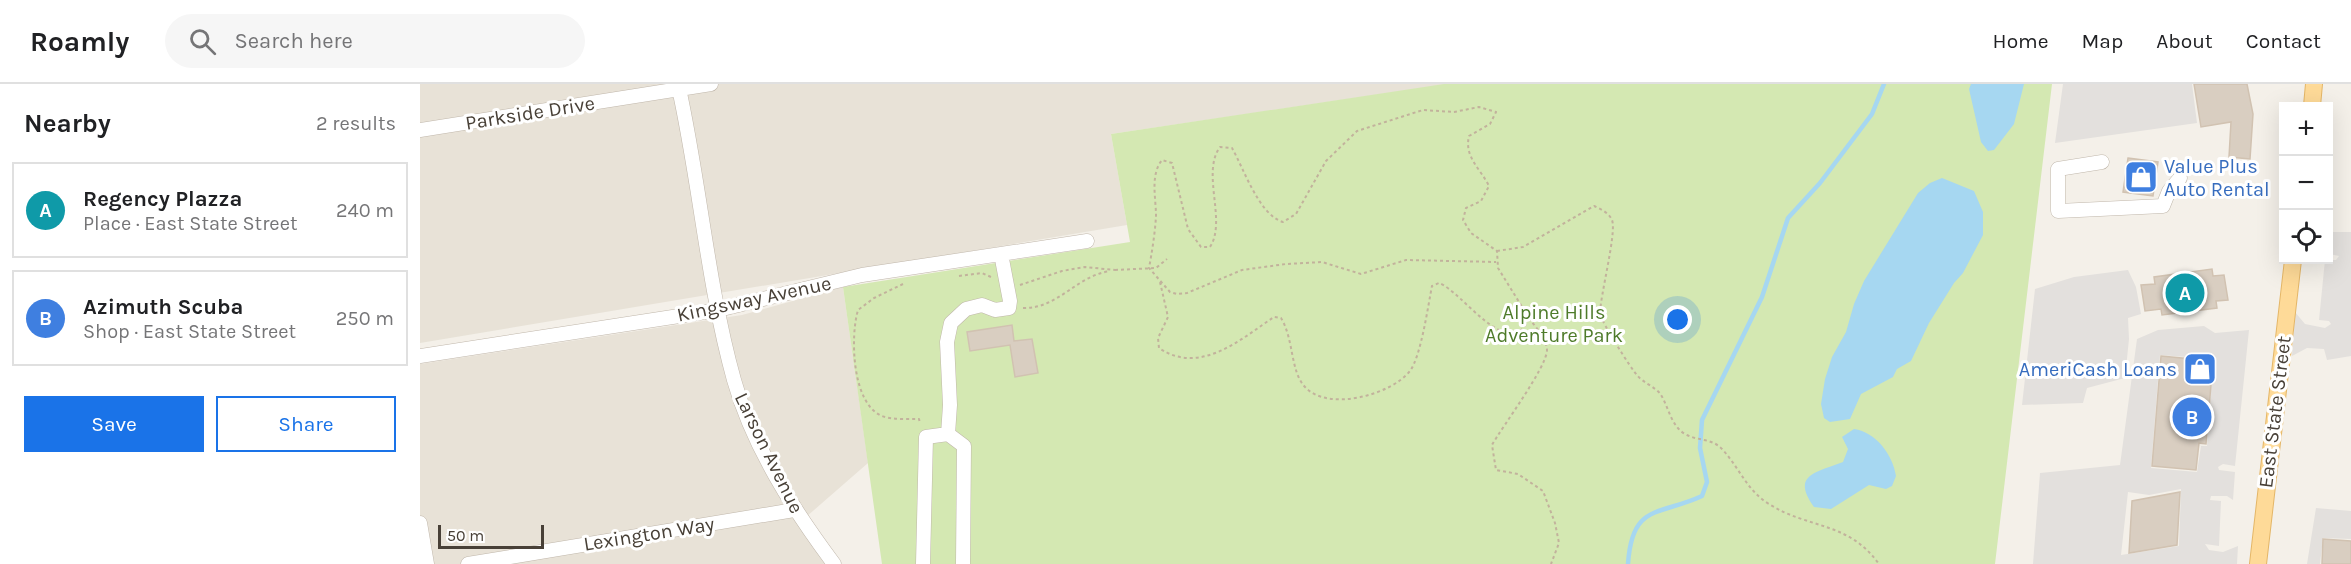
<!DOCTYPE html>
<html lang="en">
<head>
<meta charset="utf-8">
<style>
	:root { --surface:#fff; --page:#f6f6f6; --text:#202124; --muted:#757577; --line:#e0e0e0; --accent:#1a73e8 }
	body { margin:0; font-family:Karla,sans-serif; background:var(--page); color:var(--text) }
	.controls { position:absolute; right:18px; top:18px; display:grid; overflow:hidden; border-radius:0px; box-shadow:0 6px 24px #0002 }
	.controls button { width:54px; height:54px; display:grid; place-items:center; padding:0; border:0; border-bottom:2px solid var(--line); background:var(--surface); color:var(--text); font:30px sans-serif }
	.scale { position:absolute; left:18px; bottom:15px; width:106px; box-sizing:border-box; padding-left:6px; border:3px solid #484037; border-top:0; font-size:16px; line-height:21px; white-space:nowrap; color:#484037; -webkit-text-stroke:4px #fff; paint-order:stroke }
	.you { position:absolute; left:1258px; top:236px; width:21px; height:21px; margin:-15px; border:4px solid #fff; border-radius:50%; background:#1a73e8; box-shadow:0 0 0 9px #1a73e833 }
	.badge { display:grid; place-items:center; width:39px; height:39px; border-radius:50%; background:var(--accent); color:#fff; font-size:20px; font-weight:700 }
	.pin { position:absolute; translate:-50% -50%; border:3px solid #fff; box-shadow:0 2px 6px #0006 }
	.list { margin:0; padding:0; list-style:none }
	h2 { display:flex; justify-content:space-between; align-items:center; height:78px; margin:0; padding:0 24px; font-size:26px }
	h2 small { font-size:20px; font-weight:400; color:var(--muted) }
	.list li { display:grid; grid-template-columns:39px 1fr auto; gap:18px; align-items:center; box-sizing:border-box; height:96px; margin:0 12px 12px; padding:0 12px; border:2px solid var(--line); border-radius:0px }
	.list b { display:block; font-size:22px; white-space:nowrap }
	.list p { margin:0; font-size:20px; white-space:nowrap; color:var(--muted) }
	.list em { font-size:20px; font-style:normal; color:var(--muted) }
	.actions { display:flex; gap:12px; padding:18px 24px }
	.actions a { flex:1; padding:14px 0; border:2px solid var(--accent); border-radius:0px; text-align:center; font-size:21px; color:var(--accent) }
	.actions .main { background:var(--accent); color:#fff }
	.icon { flex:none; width:33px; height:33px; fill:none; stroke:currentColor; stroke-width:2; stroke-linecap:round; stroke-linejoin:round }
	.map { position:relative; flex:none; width:1931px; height:480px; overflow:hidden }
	header { display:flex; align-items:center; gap:36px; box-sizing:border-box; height:84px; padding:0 30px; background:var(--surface); border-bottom:2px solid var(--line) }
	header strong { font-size:28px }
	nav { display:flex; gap:33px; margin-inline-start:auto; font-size:21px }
	.search { width:420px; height:54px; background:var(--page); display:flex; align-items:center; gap:15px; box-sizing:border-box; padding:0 21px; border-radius:33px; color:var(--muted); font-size:22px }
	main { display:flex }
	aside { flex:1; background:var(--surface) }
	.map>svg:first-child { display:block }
	.residential { fill:#e8e2d7 }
	.green { fill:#d4e8b2 }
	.parking { fill:#e3e0dd; fill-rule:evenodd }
	.water { fill:#a6d7f1 }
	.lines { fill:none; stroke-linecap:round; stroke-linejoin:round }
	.stream { stroke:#a6d7f1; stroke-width:4.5 }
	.building { fill:#d9cec1; stroke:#d1c2b1; stroke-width:1.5 }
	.minor-casing { stroke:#c0b7ab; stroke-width:15 }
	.major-casing { stroke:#e4b667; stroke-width:18 }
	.path { stroke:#c2b29c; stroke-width:2; stroke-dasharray:3 3; stroke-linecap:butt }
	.minor { stroke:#fff; stroke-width:14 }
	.major { stroke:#feda98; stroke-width:16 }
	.labels { text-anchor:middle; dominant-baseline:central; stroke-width:6; stroke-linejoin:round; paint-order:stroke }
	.street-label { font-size:20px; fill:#484037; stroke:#fff }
	.shop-label { font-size:20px; fill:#366cbe; stroke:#fff; text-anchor:start }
	.park-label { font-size:20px; fill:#4e7b2a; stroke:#fff }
</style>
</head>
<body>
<header>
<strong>Roamly</strong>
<div class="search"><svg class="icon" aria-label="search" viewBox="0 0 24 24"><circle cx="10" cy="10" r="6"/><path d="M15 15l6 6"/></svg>Search here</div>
<nav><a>Home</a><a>Map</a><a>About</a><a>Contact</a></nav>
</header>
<main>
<aside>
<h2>Nearby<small>2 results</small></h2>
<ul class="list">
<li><span class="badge" style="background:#0f9aa8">A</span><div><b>Regency Plazza</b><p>Place · East State Street</p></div><em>240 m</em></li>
<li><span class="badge" style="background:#3f7fe0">B</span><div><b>Azimuth Scuba</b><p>Shop · East State Street</p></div><em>250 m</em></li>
</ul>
<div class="actions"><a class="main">Save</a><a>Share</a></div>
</aside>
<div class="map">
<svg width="1931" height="480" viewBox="0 0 1931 480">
	<rect width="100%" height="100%" fill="#f4f0e9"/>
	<path class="residential" d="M0 0H1029L691 50 707 141 0 259Z
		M423 203 448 379 378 440 405 480H0V280L322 231Z"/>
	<path class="green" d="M1024 0H1632L1575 480H462L423 203 710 158 691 50Z"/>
	<path class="parking" d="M1643 0H1772L1777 39 1635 59Z
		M1909 148H1931V272L1907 276 1904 265 1887 264 1872 272 1875 228 1885 240 1905 244 1911 240 1909 237 1899 236 1905 176H1916L1919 172 1909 170Z
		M1708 186 1716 203 1721 230 1708 234 1709 255 1705 294 1667 304 1663 319 1602 321 1615 205 1654 193Z
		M1784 242 1795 249 1829 246 1815 382 1803 380 1798 383 1799 386 1815 388 1813 416 1807 412H1791L1790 416 1801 417 1799 462 1785 460 1789 466 1803 468 1818 462 1817 480H1613L1620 389 1700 381 1717 255 1738 246ZM1740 271 1793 275 1787 362H1781L1777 388 1731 384ZM1761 405 1759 462 1701 471 1708 408 1729 411Z
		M1896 424 1931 427V455L1903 454 1900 480H1887Z"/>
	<path class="water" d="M1551 0H1604L1594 40 1574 66 1568 67 1561 58 1549 5Z
		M1522 94 1554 107 1563 128V151L1543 189 1534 199 1509 239 1491 277 1477 285 1473 293 1441 310 1430 335 1410 338 1404 334 1401 320 1405 295 1412 273 1426 248 1434 220 1444 197 1498 109 1510 99Z
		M1434 345C1456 348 1473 371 1476 392L1472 402 1466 405 1449 401 1411 425 1394 423C1370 390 1398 388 1423 378L1428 365 1422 353Z"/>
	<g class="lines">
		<path class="stream" d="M1208 480C1212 419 1239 432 1282 412L1287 398 1280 364 1282 336 1342 213 1368 134 1400 99 1452 30 1464 0"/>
	</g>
	<path class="building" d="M1774 0H1827L1833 30 1830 75 1809 73 1811 38 1781 43Z
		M1708 74 1738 78 1733 112 1703 108Z
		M1792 185 1793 192 1804 191 1808 216 1796 217 1797 224 1742 231 1741 225 1725 227 1721 201 1735 200 1734 193Z
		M592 241 594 257 612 255 618 289 595 293 590 261 550 267 547 248Z
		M1741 272 1793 277 1786 360 1779 359 1776 386 1732 382Z
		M1760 408 1757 461 1709 469 1712 417Z
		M1903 455 1931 457V480H1902Z"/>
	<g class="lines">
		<g class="minor-casing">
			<path id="minor" d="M258 0C280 98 287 199 314 296 333 363 373 425 414 480
				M0 46 291 0
				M1682 78 1638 85V127L1743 122 1749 107 1760 94
				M0 272 298 226 442 191 667 157
				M528 350 530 321 527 258 531 239 546 225 562 221 575 226 589 224 590 217 581 170
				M0 439 7 480
				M48 480 374 426
				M503 480 506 353 528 350 544 362 543 480"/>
		</g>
		<g class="major-casing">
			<path id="major" d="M1892 22 1894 0
				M1838 480 1873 176"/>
		</g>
		<path class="path" d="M1077 167 1103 163 1174 122C1181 125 1189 129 1192 136 1197 148 1180 212 1180 230 1180 235 1211 285 1217 291 1223 299 1236 303 1241 311 1249 324 1251 342 1265 350 1277 357 1292 354 1302 365 1319 383 1327 407 1349 420 1388 445 1428 437 1459 480
			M695 186 736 184 747 175
			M539 192 562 189 571 193
			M740 198 748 233 738 254 739 264C780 292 821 255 854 233L861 234C874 255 870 287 885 303 908 328 971 311 990 287 1001 272 1008 222 1012 202L1019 199C1042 207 1090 281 1109 234L1078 184 1077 167 1051 149 1043 136 1046 124 1061 117 1069 102C1060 84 1044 73 1049 52L1070 40 1076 28 1059 23 1034 28 1003 26 937 47 906 77 876 130 863 138C839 131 824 85 812 64L800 63C781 89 807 137 790 163H781L768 145 752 79 742 76C730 91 736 114 736 132 735 149 732 168 729 184L750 208 757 210 767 209 822 186 866 180 902 178 941 190 986 176 1076 178
			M483 200 454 214 438 226C430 253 432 320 462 332 473 336 487 335 499 335L500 339
			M600 201 642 187 665 183 695 186
			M603 224C638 225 656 192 690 187
			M1109 234C1116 244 1126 253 1127 266 1127 283 1082 343 1072 361L1076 386 1098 390 1123 407 1135 439 1139 459 1131 480"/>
		<use href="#minor" class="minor"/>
		<use href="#major" class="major"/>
	</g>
	<defs>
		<g id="shop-square" transform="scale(1.725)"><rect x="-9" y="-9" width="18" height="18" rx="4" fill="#3f7fe0" stroke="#fff"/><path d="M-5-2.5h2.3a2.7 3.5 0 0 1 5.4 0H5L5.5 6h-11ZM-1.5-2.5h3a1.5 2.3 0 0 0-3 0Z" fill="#fff"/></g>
	</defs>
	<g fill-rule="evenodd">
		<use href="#shop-square" x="1721" y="93"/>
		<use href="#shop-square" x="1780" y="285"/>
	</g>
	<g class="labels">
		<g class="street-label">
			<text transform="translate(110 29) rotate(-9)">Parkside Drive</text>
			<text transform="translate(334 215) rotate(-12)">Kingsway Avenue</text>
			<text transform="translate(1855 328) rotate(-83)">East State Street</text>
			<text transform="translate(349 369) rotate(64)">Larson Avenue</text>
			<text transform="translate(229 450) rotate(-9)">Lexington Way</text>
		</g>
		<g class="shop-label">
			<text x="1744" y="82">Value Plus<tspan x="1744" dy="23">Auto Rental</tspan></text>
			<text x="1757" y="285" text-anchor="end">AmeriCash Loans</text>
		</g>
		<g class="park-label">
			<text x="1134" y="228">Alpine Hills<tspan x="1134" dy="23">Adventure Park</tspan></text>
		</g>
	</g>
</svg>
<div class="controls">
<button>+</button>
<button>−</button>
<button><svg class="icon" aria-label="locate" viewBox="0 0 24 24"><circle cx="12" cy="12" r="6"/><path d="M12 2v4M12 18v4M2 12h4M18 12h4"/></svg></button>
</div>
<div class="scale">50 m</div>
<div class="you"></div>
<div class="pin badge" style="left:1765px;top:209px;background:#0f9aa8">A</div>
<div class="pin badge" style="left:1772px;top:333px;background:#3f7fe0">B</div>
</div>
</main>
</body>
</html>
